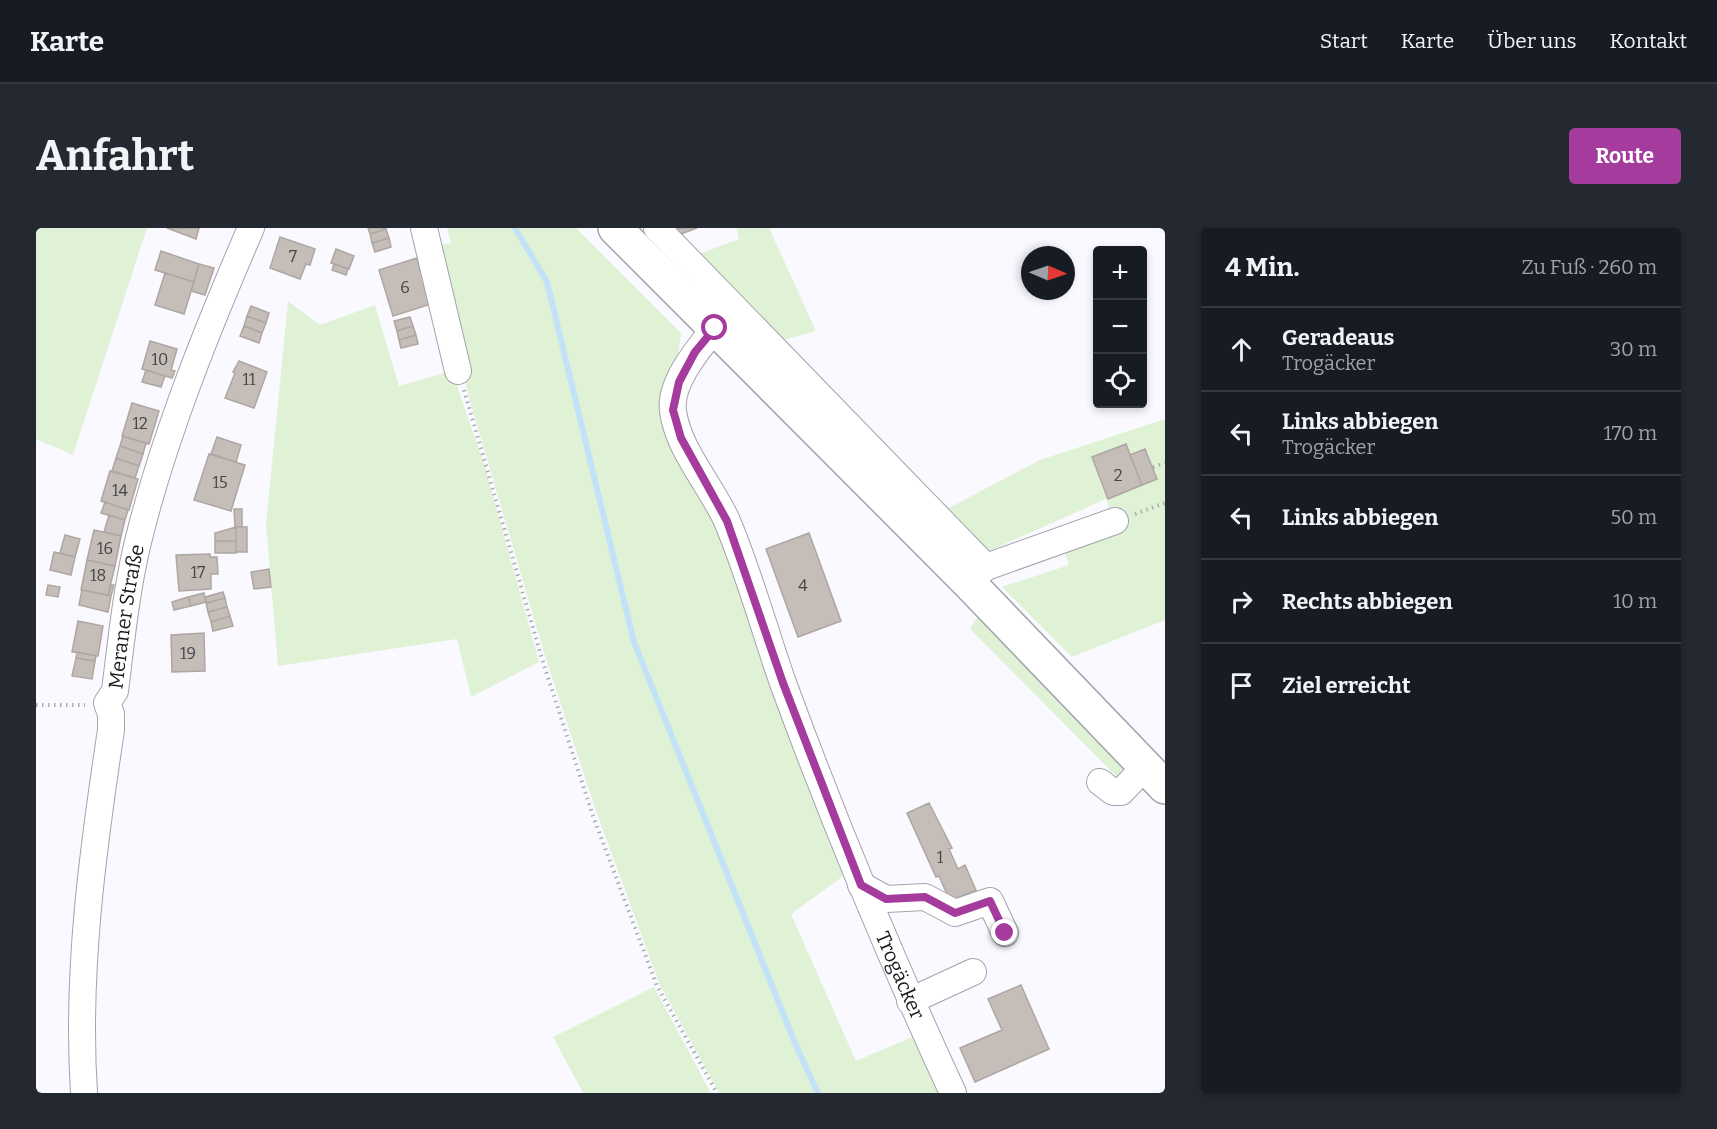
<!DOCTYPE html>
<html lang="de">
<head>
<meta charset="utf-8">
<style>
	:root { --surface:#171b24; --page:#242831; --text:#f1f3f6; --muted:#9ea1a6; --line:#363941; --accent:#a43b9d }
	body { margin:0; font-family:Bitter,serif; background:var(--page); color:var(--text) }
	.controls { position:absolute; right:18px; top:18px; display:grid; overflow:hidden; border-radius:6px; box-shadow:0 3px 9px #0003 }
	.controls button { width:54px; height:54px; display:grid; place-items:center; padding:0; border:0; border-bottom:2px solid var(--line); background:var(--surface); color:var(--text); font:30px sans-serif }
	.compass { position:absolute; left:985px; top:18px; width:54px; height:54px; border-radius:50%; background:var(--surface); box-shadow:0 3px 9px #0003; rotate:92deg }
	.stop { position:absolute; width:18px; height:18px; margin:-14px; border:4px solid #a43b9d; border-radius:50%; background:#fff }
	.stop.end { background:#a43b9d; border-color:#fff; box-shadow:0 2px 6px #0008 }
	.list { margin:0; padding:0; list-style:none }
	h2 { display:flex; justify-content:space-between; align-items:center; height:78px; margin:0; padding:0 24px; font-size:26px }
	h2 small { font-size:20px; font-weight:400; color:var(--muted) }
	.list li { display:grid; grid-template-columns:39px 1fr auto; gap:18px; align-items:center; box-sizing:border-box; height:84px; padding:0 24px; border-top:2px solid var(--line) }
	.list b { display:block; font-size:22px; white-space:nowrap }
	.list p { margin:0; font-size:20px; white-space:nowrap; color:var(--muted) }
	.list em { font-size:20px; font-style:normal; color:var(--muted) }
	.icon { flex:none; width:33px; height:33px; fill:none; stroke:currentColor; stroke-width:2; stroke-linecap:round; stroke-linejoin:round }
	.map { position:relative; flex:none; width:1129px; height:865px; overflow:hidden; border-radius:6px }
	header { display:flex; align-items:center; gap:36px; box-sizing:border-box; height:84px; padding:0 30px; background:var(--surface); border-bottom:2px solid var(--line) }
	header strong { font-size:28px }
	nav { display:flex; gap:33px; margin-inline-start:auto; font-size:21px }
	.intro { display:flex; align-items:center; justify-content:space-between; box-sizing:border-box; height:144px; padding:0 36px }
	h1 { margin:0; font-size:42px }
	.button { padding:15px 27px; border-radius:6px; background:var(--accent); color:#fff; font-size:21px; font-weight:700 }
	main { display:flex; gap:36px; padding:0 36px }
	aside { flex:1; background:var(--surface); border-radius:6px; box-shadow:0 3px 9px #0003 }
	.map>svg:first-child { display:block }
	.green { fill:#dff2d6 }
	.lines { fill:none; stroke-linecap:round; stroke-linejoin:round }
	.stream { stroke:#c3e2f7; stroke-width:6 }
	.building { fill:#c5bdb8; stroke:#aea6a1; stroke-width:1.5 }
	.minor-casing { stroke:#a4a3ab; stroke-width:28 }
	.major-casing { stroke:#a4a3ab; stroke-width:36 }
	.path { stroke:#adacb1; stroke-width:4; stroke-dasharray:1.5 4.5; stroke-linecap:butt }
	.minor { stroke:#fff; stroke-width:26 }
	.major { stroke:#fff; stroke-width:33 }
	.route { stroke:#a43b9d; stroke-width:8 }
	.labels { text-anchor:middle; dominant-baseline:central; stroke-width:4.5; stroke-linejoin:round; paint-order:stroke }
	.number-label { font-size:16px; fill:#454344 }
	.street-label { font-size:20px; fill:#1a1a1d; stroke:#fff }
</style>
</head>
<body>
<header>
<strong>Karte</strong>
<nav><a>Start</a><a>Karte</a><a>Über uns</a><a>Kontakt</a></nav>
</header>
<div class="intro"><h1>Anfahrt</h1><a class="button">Route</a></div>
<main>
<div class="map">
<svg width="1129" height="865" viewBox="0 0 1129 865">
	<rect width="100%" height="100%" fill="#faf9ff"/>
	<path class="green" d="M0 0H111L37 227 0 211Z
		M411 0H540L645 105 642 128 633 149 679 284 811 639 806 649 755 686 820 833 881 807 910 865H683L623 755 560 583 509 428 433 170 398 18 415 15Z
		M700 0H733L780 103 741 114 655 29 703 11Z
		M252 73 284 97 339 77 363 158 416 143 449 239 503 434 435 469 421 411 242 438 230 296Z
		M1129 191V392L1036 429 966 359 1033 337 1028 321 1081 300 1070 271 953 323 905 284 1004 232Z
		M944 384 1091 538 1086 554 934 401Z
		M618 759 675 865H547L517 809Z"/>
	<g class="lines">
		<path class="stream" d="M479 0 511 54 598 414 761 820 782 865"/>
	</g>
	<path class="building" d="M131 0H163L160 11Z
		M332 0H350V1L334 6Z
		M639 0H661L642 7Z
		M350 1 353 10 336 15 334 6Z
		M244 9 279 21 274 37 270 36 264 51 234 40Z
		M353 10 355 19 339 24 336 15Z
		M300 21 318 28 313 41 295 35Z
		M125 23 163 36 158 54 119 42Z
		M381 30 395 76 357 88 343 42Z
		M163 36 178 40 169 67 155 63Z
		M298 36 312 41 310 47 296 42Z
		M129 45 158 54 148 86 119 77Z
		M215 78 233 85 230 95 211 88Z
		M211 88 230 95 226 105 208 98Z
		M374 89 377 98 361 103 358 93Z
		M208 98 226 105 223 115 204 108Z
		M377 98 380 107 363 112 361 103Z
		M380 107 382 116 365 120 363 112Z
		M114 113 141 121 135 142 139 143 136 150 106 141Z
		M203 133 231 144 218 180 189 170 199 145 197 144Z
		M110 142 129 148 125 159 106 154Z
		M96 175 123 183 113 216 86 208Z
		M87 208 110 215 107 226 84 218Z
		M181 209 205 217 200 234 175 226Z
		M1090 216 1106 257 1072 271 1056 229Z
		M84 218 107 226 103 238 80 230Z
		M1109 221 1121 251 1106 257 1094 227Z
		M173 226 209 237 195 283 158 272Z
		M80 230 103 238 99 250 76 243Z
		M74 243 102 251 93 282 65 273Z
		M69 274 92 282 89 292 65 285Z
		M198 281H206V299H199Z
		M73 287 89 292 85 308 68 304Z
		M200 299V313H179V305Z
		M200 299H211V324H200Z
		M58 302 85 308 79 338 51 332Z
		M773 305 805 393 762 409 730 321Z
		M29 307 44 311 39 329 24 325Z
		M179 313H200V325H179Z
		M18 324 39 329 35 347 14 342Z
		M174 326V329H181L182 346H175V361L143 363 140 327Z
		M51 332 79 338 72 367 45 362Z
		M233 341 235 359 218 361 215 344Z
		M12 357 24 359 22 369 10 367Z
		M75 357H78L75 368 72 367Z
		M46 362 75 368 72 384 43 377Z
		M187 364 189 370 171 375 169 369Z
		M168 365 170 374 155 378 152 369Z
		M152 369 155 378 138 382 136 374Z
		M189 370 191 379 172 384 170 375Z
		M191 379 194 388 175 394 172 384Z
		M194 388 197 398 177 403 175 394Z
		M42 393 67 398 62 428 36 424Z
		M168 405 169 443 136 444 135 407Z
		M41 424 60 428 59 433 40 430Z
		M40 430 59 433 56 451 36 448Z
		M893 575 916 620 913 621 922 641 929 637 940 662 914 673 903 648 900 649 871 585Z
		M985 757 1013 821 939 854 924 820 966 802 952 771Z"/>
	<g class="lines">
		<g class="minor-casing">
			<g id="minor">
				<path d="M388 0 422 143"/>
				<path d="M621 0 950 339"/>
				<path id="s1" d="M679 100C663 120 633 155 637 183 642 222 675 257 691 293 713 345 728 401 747 455 798 594 855 731 917 865"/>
				<path d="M938 349 950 339 1079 293"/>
				<path d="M1064 554 1077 564H1085L1109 539"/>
				<path d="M825 657 850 671 889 669 919 685 954 673 969 705"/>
				<path d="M874 773 937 744"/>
				<path id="s2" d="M48 865C40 744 57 621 75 502V486L71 475 79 463C85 415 90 365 101 318 126 213 172 99 215 0"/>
			</g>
		</g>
		<g class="major-casing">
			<path id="major" d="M579 0 932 354 1129 559"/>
		</g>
		<path class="path" d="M428 162 506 431 557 588 621 758 681 865
			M1117 239 1129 235
			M1099 286 1129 275
			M0 477H49"/>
		<use href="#minor" class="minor"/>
		<use href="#major" class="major"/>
	</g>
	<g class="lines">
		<path class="route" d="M679 100 659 124 643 154 637 182 645 210 691 293 747 455 825 657 850 671 889 669 919 685 954 673 969 705"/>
	</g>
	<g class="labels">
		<g class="number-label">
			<text x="257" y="28">7</text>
			<text x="369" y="59">6</text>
			<text x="124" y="131">10</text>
			<text x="213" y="151">11</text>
			<text x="104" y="195">12</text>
			<text x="1082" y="247">2</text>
			<text x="184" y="254">15</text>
			<text x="84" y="262">14</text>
			<text x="69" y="320">16</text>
			<text x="162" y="344">17</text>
			<text x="62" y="347">18</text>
			<text x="767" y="357">4</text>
			<text x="152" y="425">19</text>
			<text x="904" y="629">1</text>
		</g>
		<g class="street-label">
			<text stroke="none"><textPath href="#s2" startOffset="482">Meraner Straße</textPath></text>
			<text stroke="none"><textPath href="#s1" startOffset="705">Trogäcker</textPath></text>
		</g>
	</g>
</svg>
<div class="controls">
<button>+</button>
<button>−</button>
<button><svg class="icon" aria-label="locate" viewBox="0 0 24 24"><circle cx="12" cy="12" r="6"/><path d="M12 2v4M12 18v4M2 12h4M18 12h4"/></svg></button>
</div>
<svg class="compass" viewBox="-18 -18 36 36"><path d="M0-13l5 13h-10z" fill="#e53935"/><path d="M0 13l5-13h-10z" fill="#9ea1a6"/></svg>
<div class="stop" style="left:679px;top:100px"></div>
<div class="stop end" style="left:969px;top:705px"></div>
</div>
<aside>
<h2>4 Min.<small>Zu Fuß · 260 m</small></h2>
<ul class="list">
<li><svg class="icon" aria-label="ahead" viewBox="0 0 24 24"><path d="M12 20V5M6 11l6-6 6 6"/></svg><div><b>Geradeaus</b><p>Trogäcker</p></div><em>30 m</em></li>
<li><svg class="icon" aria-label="left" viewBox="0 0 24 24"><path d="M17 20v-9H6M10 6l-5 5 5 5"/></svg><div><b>Links abbiegen</b><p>Trogäcker</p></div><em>170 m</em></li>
<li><svg class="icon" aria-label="left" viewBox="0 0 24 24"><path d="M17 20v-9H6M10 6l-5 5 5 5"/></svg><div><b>Links abbiegen</b></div><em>50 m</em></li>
<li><svg class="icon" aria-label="right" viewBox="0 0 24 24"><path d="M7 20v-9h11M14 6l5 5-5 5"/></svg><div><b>Rechts abbiegen</b></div><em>10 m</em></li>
<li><svg class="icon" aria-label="arrive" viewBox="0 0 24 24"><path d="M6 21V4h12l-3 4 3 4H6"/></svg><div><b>Ziel erreicht</b></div></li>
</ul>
</aside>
</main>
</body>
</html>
